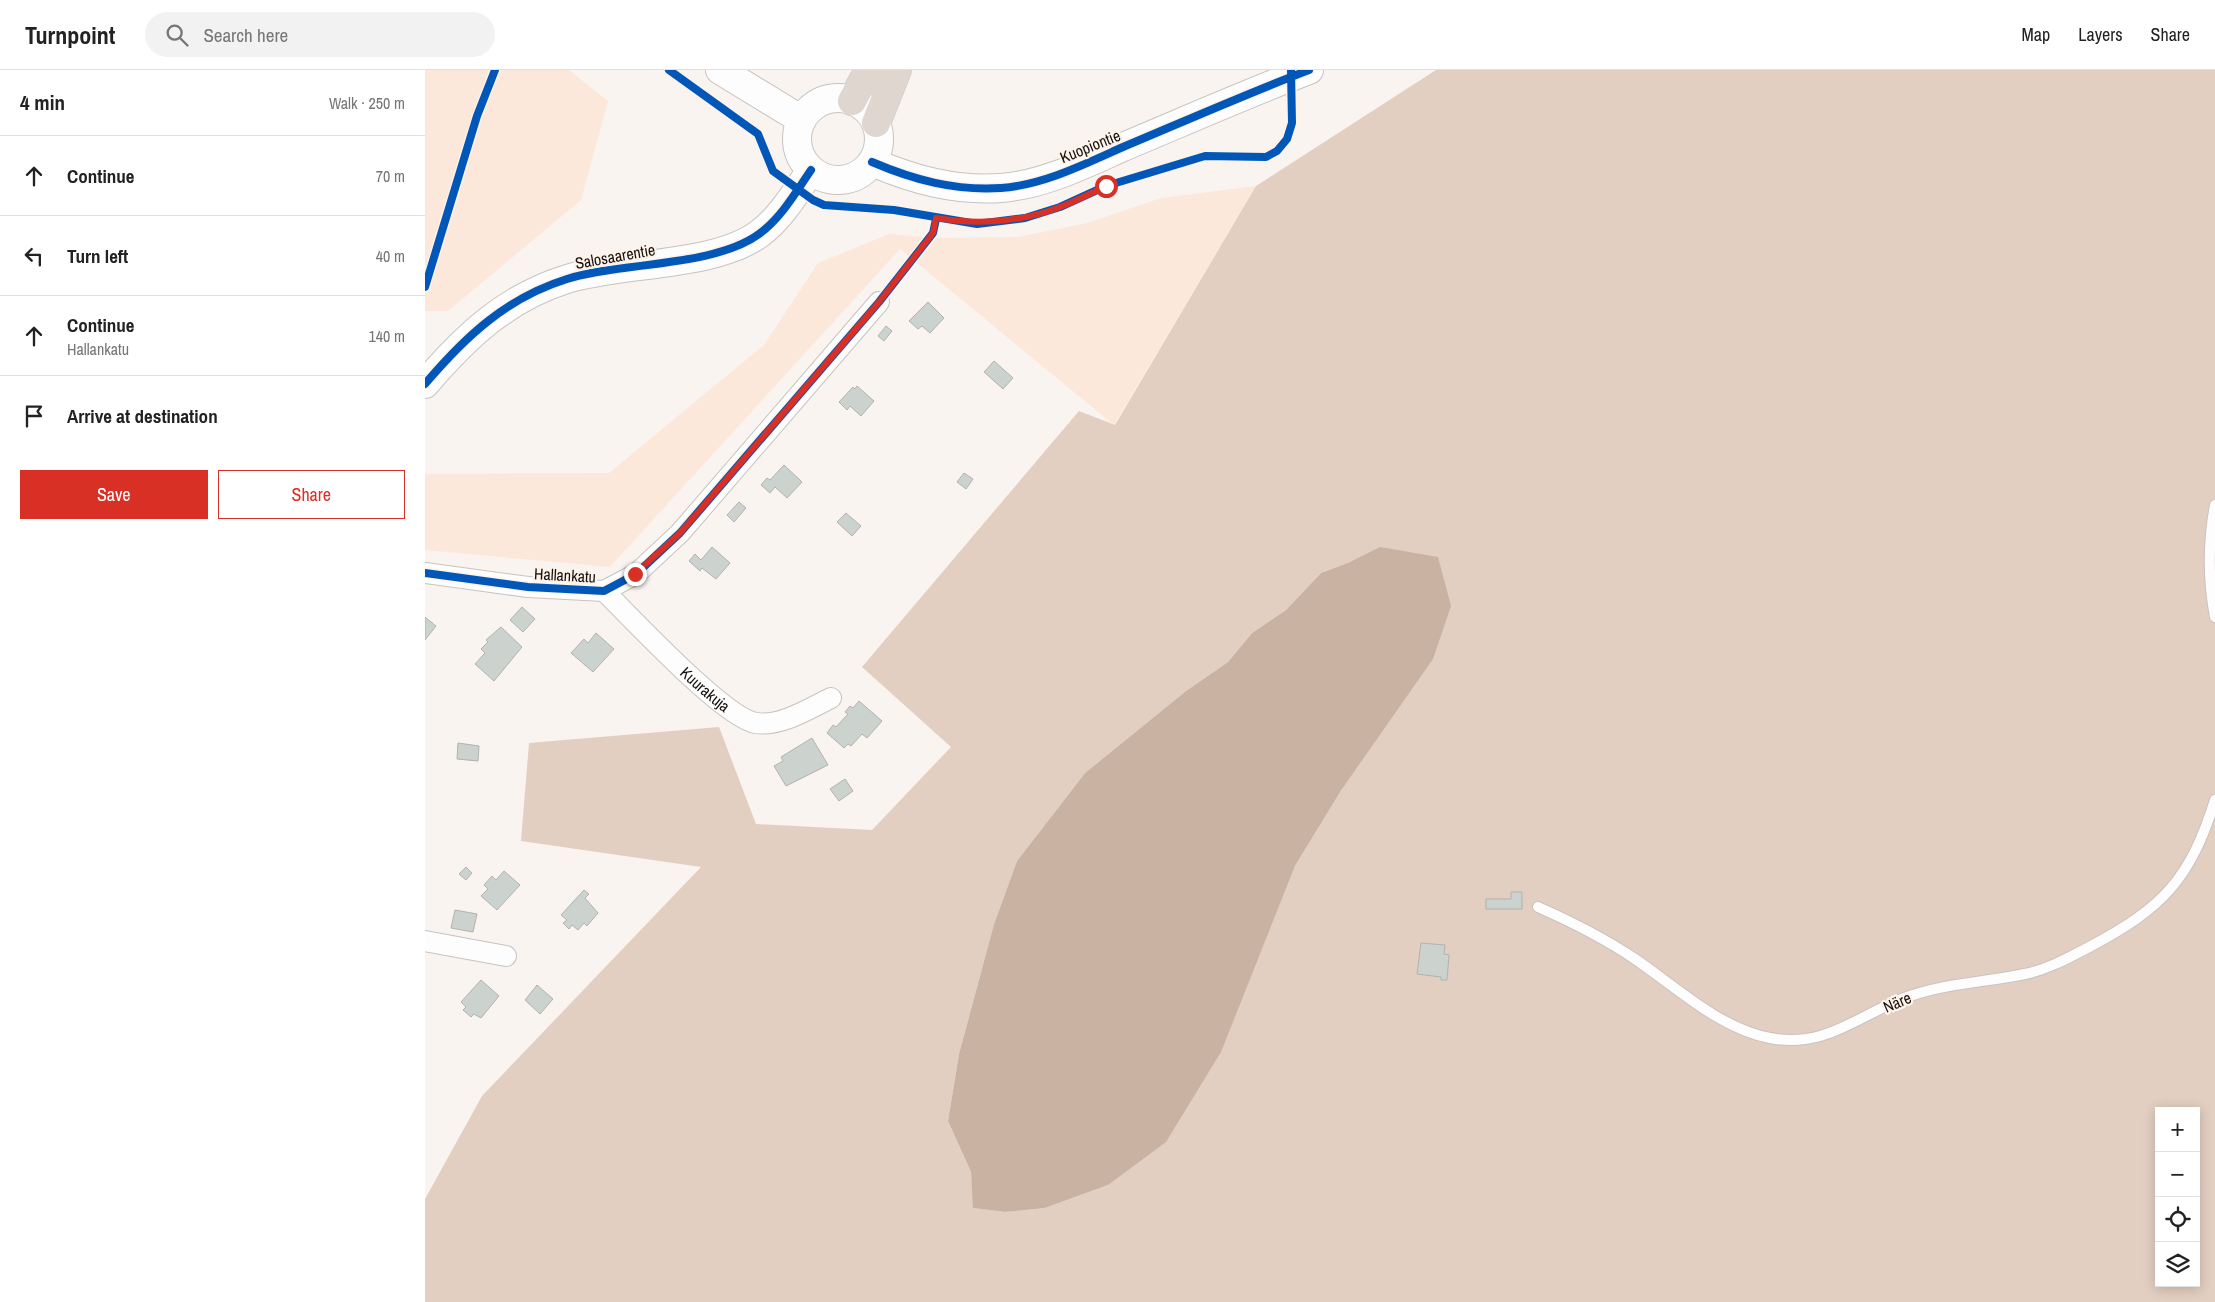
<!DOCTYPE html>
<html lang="en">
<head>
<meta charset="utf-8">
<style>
	:root { --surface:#fff; --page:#f2f2f2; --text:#222; --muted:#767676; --line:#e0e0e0; --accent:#d93025 }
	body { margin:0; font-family:"Archivo Narrow",sans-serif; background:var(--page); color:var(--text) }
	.controls { position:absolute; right:15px; bottom:15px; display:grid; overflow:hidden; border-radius:0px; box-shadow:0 2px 12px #0003 }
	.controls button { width:45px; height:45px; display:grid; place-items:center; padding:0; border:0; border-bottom:1px solid var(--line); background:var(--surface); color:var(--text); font:25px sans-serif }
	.stop { position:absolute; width:15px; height:15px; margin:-11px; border:4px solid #d93025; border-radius:50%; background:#fff }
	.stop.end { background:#d93025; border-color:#fff; box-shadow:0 1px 5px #0008 }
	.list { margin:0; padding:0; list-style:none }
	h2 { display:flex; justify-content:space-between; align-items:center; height:65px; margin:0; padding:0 20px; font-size:21px }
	h2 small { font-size:16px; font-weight:400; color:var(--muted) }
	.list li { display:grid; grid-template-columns:32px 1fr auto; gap:15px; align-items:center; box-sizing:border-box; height:80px; padding:0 20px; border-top:1px solid var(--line) }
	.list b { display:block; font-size:19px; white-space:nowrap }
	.list p { margin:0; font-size:16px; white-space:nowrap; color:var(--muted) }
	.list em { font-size:16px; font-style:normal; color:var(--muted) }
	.actions { display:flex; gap:10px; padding:15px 20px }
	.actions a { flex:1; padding:11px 0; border:1px solid var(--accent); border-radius:0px; text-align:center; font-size:18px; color:var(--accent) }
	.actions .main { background:var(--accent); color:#fff }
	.icon { flex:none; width:28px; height:28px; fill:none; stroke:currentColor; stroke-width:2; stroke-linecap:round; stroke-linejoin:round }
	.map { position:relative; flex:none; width:1790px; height:1232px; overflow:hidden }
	header { display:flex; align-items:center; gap:30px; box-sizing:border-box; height:70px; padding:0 25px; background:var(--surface); border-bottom:1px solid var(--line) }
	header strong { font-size:24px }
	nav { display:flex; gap:28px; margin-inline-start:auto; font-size:18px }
	.search { width:350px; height:45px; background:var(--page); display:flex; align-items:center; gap:12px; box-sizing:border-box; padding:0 18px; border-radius:28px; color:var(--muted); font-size:19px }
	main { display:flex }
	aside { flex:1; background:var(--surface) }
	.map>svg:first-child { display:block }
	.green { fill:#fce8da }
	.forest { fill:#e2cfc1; fill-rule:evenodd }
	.water { fill:#c9b2a2 }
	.building { fill:#ccd2ce; stroke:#b1b3b0 }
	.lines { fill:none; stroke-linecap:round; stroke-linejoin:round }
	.lane-casing { stroke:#c9c3bf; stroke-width:12 }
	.street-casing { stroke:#c9c3bf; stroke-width:22 }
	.secondary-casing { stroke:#c9c3bf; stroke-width:30 }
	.highway-casing { stroke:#d3d0ce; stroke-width:30 }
	.lane { stroke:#fefdfd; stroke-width:10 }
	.street { stroke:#fefdfd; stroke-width:20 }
	.secondary { stroke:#fefdfd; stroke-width:28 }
	.highway { stroke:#dfd6d0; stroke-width:28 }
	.cycleway-casing { stroke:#fdf3eb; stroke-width:11 }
	.cycleway { stroke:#0057b8; stroke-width:8 }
	.route { stroke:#d93025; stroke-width:6 }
	.labels { text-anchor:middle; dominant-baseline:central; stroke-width:4.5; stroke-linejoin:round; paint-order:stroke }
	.street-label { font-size:16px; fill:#16100d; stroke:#fdf3eb }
</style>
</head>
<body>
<header>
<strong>Turnpoint</strong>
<div class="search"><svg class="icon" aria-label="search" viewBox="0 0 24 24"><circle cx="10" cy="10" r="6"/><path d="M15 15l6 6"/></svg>Search here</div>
<nav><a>Map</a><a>Layers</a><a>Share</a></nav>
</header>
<main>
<aside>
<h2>4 min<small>Walk · 250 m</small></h2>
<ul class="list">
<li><svg class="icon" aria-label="ahead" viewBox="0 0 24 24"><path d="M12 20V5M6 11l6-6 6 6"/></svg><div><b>Continue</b></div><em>70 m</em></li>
<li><svg class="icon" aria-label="left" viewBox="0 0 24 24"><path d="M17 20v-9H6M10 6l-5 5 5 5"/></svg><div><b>Turn left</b></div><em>40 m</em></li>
<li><svg class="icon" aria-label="ahead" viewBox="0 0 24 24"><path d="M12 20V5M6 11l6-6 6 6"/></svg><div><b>Continue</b><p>Hallankatu</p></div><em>140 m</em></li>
<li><svg class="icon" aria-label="arrive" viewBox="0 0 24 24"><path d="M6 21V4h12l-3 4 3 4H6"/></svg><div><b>Arrive at destination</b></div></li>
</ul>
<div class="actions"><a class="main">Save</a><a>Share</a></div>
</aside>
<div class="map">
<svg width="1790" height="1232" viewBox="0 0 1790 1232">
	<rect width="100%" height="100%" fill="#f9f4ef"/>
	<path class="green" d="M0 0H144L183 31 156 130 23 241H0Z
		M831 116 689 355 475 179 185 497 0 480V404L184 403 339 275 393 193 464 164 511 168 593 167 662 153 736 128Z"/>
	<path class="forest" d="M1011 0H1790V1232H0V1129L57 1026 276 797 96 771 104 673 294 657 331 754 447 760 526 677 437 597 654 341 690 355 831 116ZM925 492 917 719 870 796 836 880 683 1115 620 1138 580 1142 549 1138 546 1102 523 1051 534 984 569 854 592 791 660 703 761 621 803 592 827 563 861 540 896 503ZM1734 1041H1771V1213H1734Z"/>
	<path class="water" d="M955 477 1013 487 1026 536 1008 589 917 719 870 796 796 982 741 1072 683 1115 620 1138 580 1142 548 1138 546 1102 523 1051 534 984 569 854 592 791 660 703 761 621 803 592 827 563 861 540 896 503 925 492Z"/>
	<path class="building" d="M503 232 519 248 505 263 497 256 493 259 484 251Z
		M461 256 467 261 459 271 453 266Z
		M569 291 588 308 578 319 559 302Z
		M432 316 449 331 436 346 425 336 422 340 414 332 428 317 430 319Z
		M359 395 377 412 362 428 350 417 345 423 336 415 342 408 345 410Z
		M539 403 548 409 541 419 532 412Z
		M314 432 321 438 309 452 302 445Z
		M421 443 436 456 427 466 412 452Z
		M287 477 305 493 291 509 277 498 275 501 264 491 270 484 276 490Z
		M97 537 110 549 98 562 85 550Z
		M0 547 11 556 0 570Z
		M76 557 97 577 69 611 50 594 60 583 56 579 63 572 61 570Z
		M171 563 189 579 168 602 146 583 159 569 163 573Z
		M434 631 457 651 442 668 437 664 426 676 423 674 419 678 402 663 408 655 411 657 423 644 420 642 425 636 428 638Z
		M387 668 403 695 361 716 349 696 358 691 356 687Z
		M33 673 54 676 53 691 32 689Z
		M420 709 428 721 414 731 405 719Z
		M41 797 47 803 41 810 34 804Z
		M79 801 95 815 72 840 56 826 63 819 59 815 67 806 71 810Z
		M159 820 164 824 160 828 173 843 162 856 159 853 153 860 147 855 144 859 138 853 142 850 136 845Z
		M1086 822H1097V839H1061V829H1086Z
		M30 840 52 844 48 862 26 858Z
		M996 873 1020 875 1019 884 1024 885 1022 910H1016V907L992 904Z
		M56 910 74 926 56 948 49 944 46 947 38 940 41 937 36 932Z
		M112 915 128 929 115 944 100 930Z"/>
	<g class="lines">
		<g class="lane-casing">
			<path id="lane" d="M1790 435C1783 472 1783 509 1790 547
				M1113 837C1147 852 1179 868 1210 889 1250 916 1295 959 1345 968 1403 979 1435 943 1485 926 1523 913 1561 912 1600 904 1624 899 1645 887 1666 876 1739 837 1765 809 1790 730"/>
		</g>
		<g class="street-casing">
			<g id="street">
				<path d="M0 503 103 517 179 521 211 504 255 463 454 232"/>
				<path id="s1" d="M179 521C207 548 299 648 331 653 356 657 385 638 406 628"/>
				<path d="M0 871 81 886"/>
			</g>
		</g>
		<g class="secondary-casing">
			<path id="secondary" d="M295 0 377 50
				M372 69a41 41 0 1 1 82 0a41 41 0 1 1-82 0Z
				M447 92C489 110 530 121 576 118 618 115 660 94 698 77 760 51 821 24 884 0
				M0 314C40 267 81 228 142 209 196 192 289 197 334 164 356 148 371 122 386 100"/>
		</g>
		<g class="highway-casing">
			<path id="highway" d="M427 31 444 0
				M451 53 472 0"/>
		</g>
		<use href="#lane" class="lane"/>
		<use href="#street" class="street"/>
		<use href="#secondary" class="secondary"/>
		<use href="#highway" class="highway"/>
		<g class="cycleway-casing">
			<path id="cycleway" d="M244 0 333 64 348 101 388 130 399 135 469 140 552 154 600 148 635 137 681 116 780 86 841 87 852 81 862 69 867 53 866 0
				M447 92C489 110 530 121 576 118 618 115 660 94 698 77 760 51 821 24 884 0
				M0 217 52 46 70 0
				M0 314C40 267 81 228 142 209 196 192 289 197 334 164 356 148 371 122 386 100
				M0 503 103 517 179 521 211 504 255 463 454 232 508 163 511 149"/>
		</g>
		<use href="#cycleway" class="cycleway"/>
	</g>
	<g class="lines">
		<path class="route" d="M210 504 255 463 454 232 508 163 511 148C554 155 594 153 635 137 651 131 666 123 681 116"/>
	</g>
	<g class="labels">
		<g class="street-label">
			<text transform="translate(665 76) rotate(-22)">Kuopiontie</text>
			<text transform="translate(190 186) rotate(-10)">Salosaarentie</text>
			<text transform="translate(140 505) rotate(3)">Hallankatu</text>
			<text stroke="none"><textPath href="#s1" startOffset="141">Kuurakuja</textPath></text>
			<text transform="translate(1472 932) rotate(-23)">Näre</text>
		</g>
	</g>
</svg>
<div class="controls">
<button>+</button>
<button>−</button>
<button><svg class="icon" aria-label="locate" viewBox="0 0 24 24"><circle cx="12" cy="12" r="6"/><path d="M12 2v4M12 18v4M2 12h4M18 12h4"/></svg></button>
<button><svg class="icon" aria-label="layers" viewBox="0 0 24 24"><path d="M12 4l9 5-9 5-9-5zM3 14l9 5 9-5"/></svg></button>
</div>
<div class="stop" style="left:681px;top:116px"></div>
<div class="stop end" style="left:210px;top:504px"></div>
</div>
</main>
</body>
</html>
